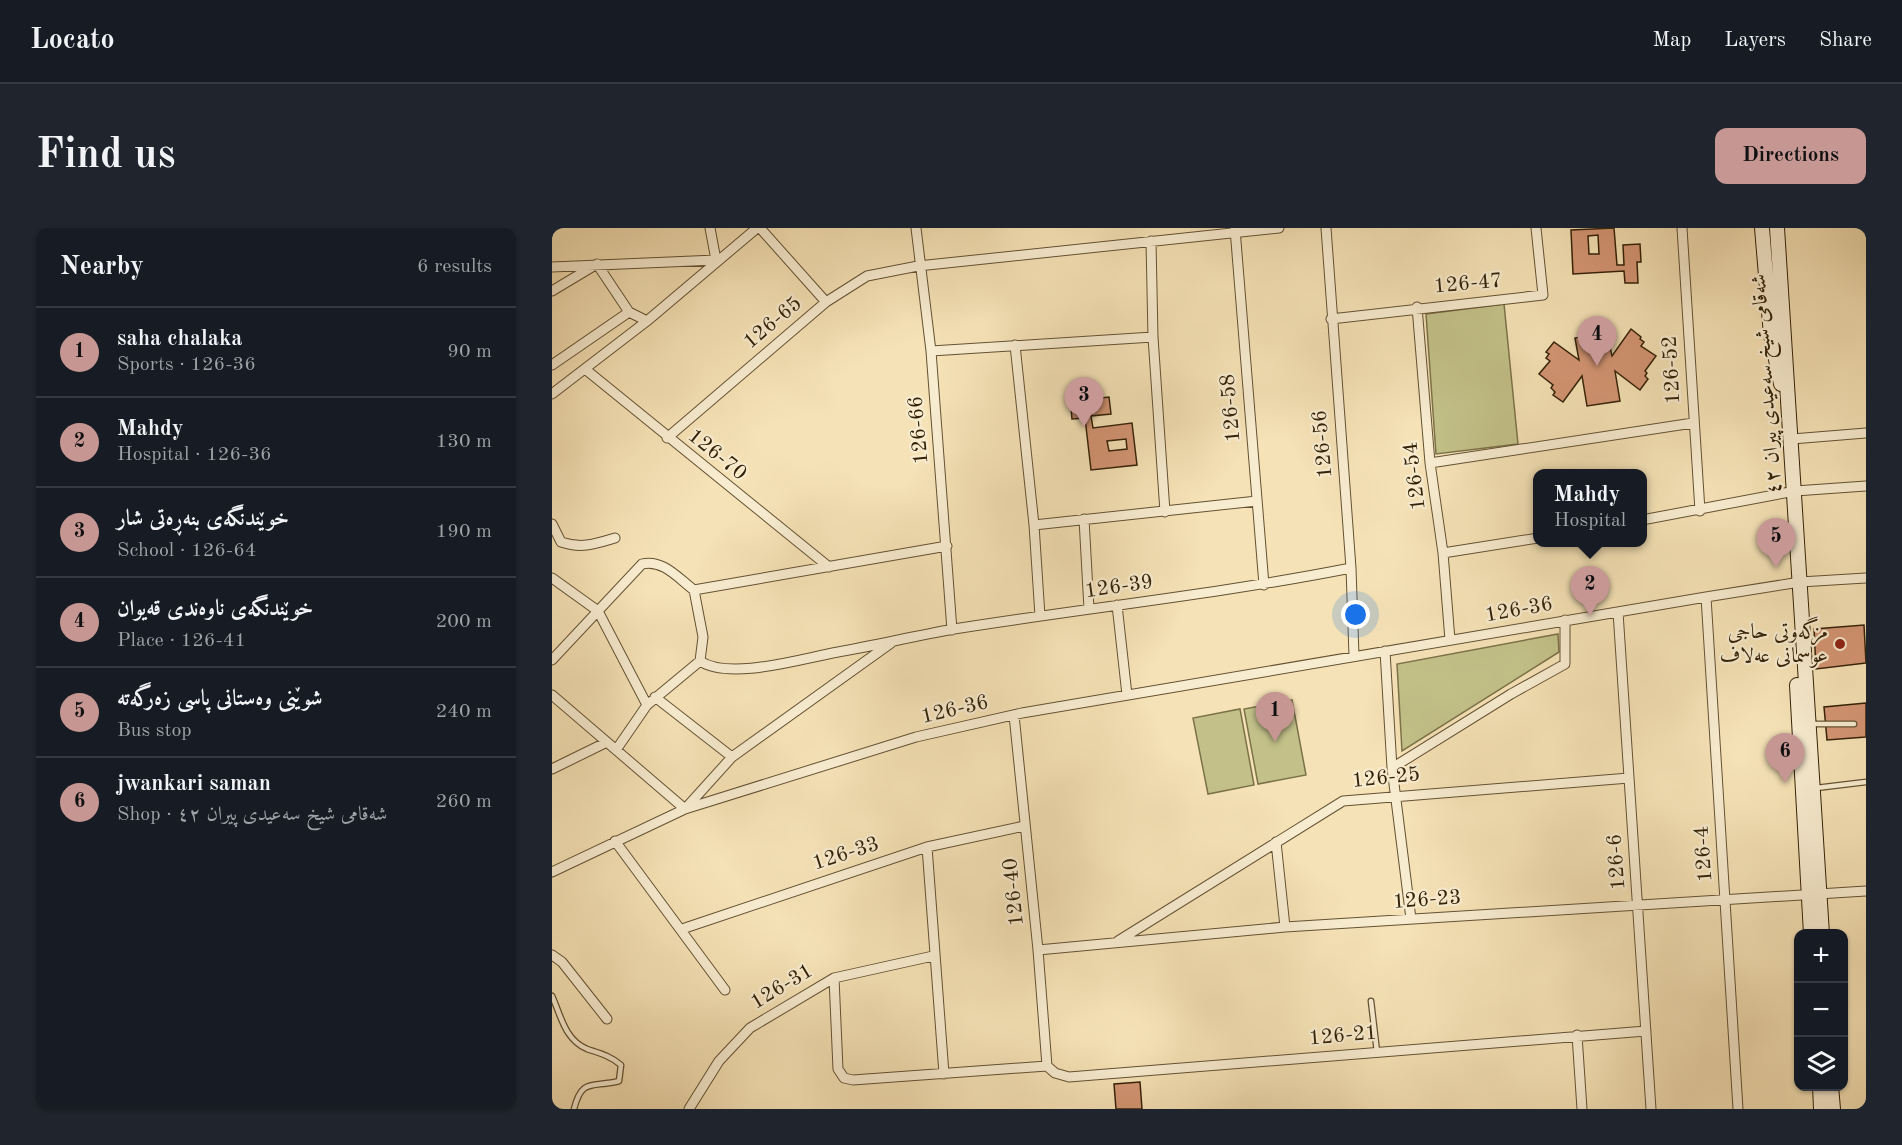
<!DOCTYPE html>
<html lang="en">
<head>
<meta charset="utf-8">
<style>
	:root { --surface:#171b24; --page:#20242c; --text:#f1f3f6; --muted:#9ea1a6; --line:#363941; --accent:#c59692 }
	body { margin:0; font-family:"Old Standard TT",Amiri,serif; background:var(--page); color:var(--text) }
	.controls { position:absolute; right:18px; bottom:18px; display:grid; overflow:hidden; border-radius:12px; box-shadow:0 2px 4px #0004 }
	.controls button { width:54px; height:54px; display:grid; place-items:center; padding:0; border:0; border-bottom:2px solid var(--line); background:var(--surface); color:var(--text); font:30px sans-serif }
	.you { position:absolute; left:804px; top:387px; width:21px; height:21px; margin:-15px; border:4px solid #fff; border-radius:50%; background:#1a73e8; box-shadow:0 0 0 9px #1a73e833 }
	.badge { display:grid; place-items:center; width:39px; height:39px; border-radius:50%; background:var(--accent); color:#111; font-size:20px; font-weight:700 }
	.pin { position:absolute; translate:-50% -50px; filter:drop-shadow(0 2px 3px #0008) }
	.pin::after { content:''; position:absolute; top:32px; width:21px; height:18px; background:inherit; clip-path:polygon(0 0,100% 0,50% 100%) }
	.popup { position:absolute; left:981px; top:241px; width:114px; height:78px; box-sizing:border-box; display:grid; place-content:center; border-radius:12px; background:var(--surface); filter:drop-shadow(0 2px 4px #0005); font-size:20px; white-space:nowrap; color:var(--muted) }
	.popup b { font-size:22px; color:var(--text) }
	.popup::after { content:''; position:absolute; left:50%; top:100%; margin-left:-12px; border:12px solid transparent; border-top-color:var(--surface) }
	.list { margin:0; padding:0; list-style:none }
	h2 { display:flex; justify-content:space-between; align-items:center; height:78px; margin:0; padding:0 24px; font-size:26px }
	h2 small { font-size:20px; font-weight:400; color:var(--muted) }
	.list li { display:grid; grid-template-columns:39px 1fr auto; gap:18px; align-items:center; box-sizing:border-box; height:90px; padding:0 24px; border-top:2px solid var(--line) }
	.list b { display:block; font-size:22px; white-space:nowrap }
	.list p { margin:0; font-size:20px; white-space:nowrap; color:var(--muted) }
	.list em { font-size:20px; font-style:normal; color:var(--muted) }
	.icon { flex:none; width:33px; height:33px; fill:none; stroke:currentColor; stroke-width:2; stroke-linecap:round; stroke-linejoin:round }
	.map { position:relative; flex:none; width:1314px; height:881px; overflow:hidden; border-radius:12px }
	header { display:flex; align-items:center; gap:36px; box-sizing:border-box; height:84px; padding:0 30px; background:var(--surface); border-bottom:2px solid var(--line) }
	header strong { font-size:28px }
	nav { display:flex; gap:33px; margin-inline-start:auto; font-size:21px }
	.intro { display:flex; align-items:center; justify-content:space-between; box-sizing:border-box; height:144px; padding:0 36px }
	h1 { margin:0; font-size:42px }
	.button { padding:15px 27px; border-radius:12px; background:var(--accent); color:#111; font-size:21px; font-weight:700 }
	main { display:flex; gap:36px; padding:0 36px }
	aside { flex:1; background:var(--surface); border-radius:12px; box-shadow:0 2px 4px #0004 }
	.map>svg:first-child { display:block }
	.green { fill:#c3c189; stroke:#7c7248; stroke-width:1.5 }
	.building { fill:#d49574; stroke:#342207; stroke-width:1.5; fill-rule:evenodd }
	.lines { fill:none; stroke-linecap:round; stroke-linejoin:round }
	.service-casing { stroke:#645233; stroke-width:7 }
	.minor-casing { stroke:#645233; stroke-width:11 }
	.secondary-casing { stroke:#342207; stroke-width:16 }
	.service { stroke:#f8ecd0; stroke-width:4.5 }
	.minor { stroke:#f8ecd0; stroke-width:9 }
	.secondary { stroke:#f8ecd0; stroke-width:14 }
	.poi-dot { fill:#8f2418; stroke:#f8ecd0; stroke-width:2 }
	.labels { text-anchor:middle; dominant-baseline:central; stroke-width:4.5; stroke-linejoin:round; paint-order:stroke }
	.street-label { font-size:21px; fill:#342207; stroke:#f8ecd0 }
	.poi-label { font-size:21px; fill:#342207; stroke:#f8ecd0; text-anchor:end }
</style>
</head>
<body>
<header>
<strong>Locato</strong>
<nav><a>Map</a><a>Layers</a><a>Share</a></nav>
</header>
<div class="intro"><h1>Find us</h1><a class="button">Directions</a></div>
<main>
<aside>
<h2>Nearby<small>6 results</small></h2>
<ul class="list">
<li><span class="badge">1</span><div><b>saha chalaka</b><p>Sports · 126-36</p></div><em>90 m</em></li>
<li><span class="badge">2</span><div><b>Mahdy</b><p>Hospital · 126-36</p></div><em>130 m</em></li>
<li><span class="badge">3</span><div><b>خوێندنگەی بنەڕەتی شار</b><p>School · 126-64</p></div><em>190 m</em></li>
<li><span class="badge">4</span><div><b>خوێندنگەی ناوەندی قەیوان</b><p>Place · 126-41</p></div><em>200 m</em></li>
<li><span class="badge">5</span><div><b>شوێنی وەستانی پاسی زەرگەتە</b><p>Bus stop</p></div><em>240 m</em></li>
<li><span class="badge">6</span><div><b>jwankari saman</b><p>Shop · شەقامی شیخ سەعیدی پیران ٤٢</p></div><em>260 m</em></li>
</ul>
</aside>
<div class="map">
<svg width="1314" height="881" viewBox="0 0 1314 881">
	<rect width="100%" height="100%" fill="#f5e2b6"/>
	<filter id="stains"><feTurbulence type="fractalNoise" baseFrequency=".00333" numOctaves="4"/><feColorMatrix values="0 0 0 0 .2 0 0 0 0 .09 0 0 0 0 .02 0 0 0 .5 -.17"/></filter>
	<radialGradient id="worn" r=".72"><stop offset=".6" stop-color="#630" stop-opacity="0"/><stop offset="1" stop-color="#630" stop-opacity=".3"/></radialGradient>
	<path class="green" d="M952 76 966 216 884 226 874 86Z
		M1006 406 1007 424 850 523 845 436Z
		M740 472 754 547 706 556 692 481Z
		M688 481 702 557 656 566 641 490Z"/>
	<path class="building" d="M1062 0 1065 37H1072L1071 17 1088 16 1089 34H1085L1086 55H1073L1072 43 1021 46 1019 2ZM1046 7 1047 26H1037L1036 8Z
		M1079 101 1089 109 1088 111 1092 114 1089 118 1104 128 1093 143 1095 145 1093 148 1096 151 1088 162 1063 143 1068 173 1035 178 1030 148 1011 174 1001 167 1003 164 999 160 1001 157 987 146 998 133 994 130 997 126 994 124 1002 114 1027 132 1023 110 1055 104 1060 128Z
		M557 169 559 186 539 188 541 200 580 195 585 237 539 242 533 190 520 191 519 180 533 178 532 172ZM574 211 575 221 557 223 555 213Z
		M1312 397 1314 435 1264 441 1262 401Z
		M1314 475V509L1275 512 1272 479Z
		M588 854 590 881H564L562 856Z"/>
	<g class="lines">
		<g class="service-casing">
			<path id="service" d="M1260 496H1302
				M1264 560 1314 554
				M0 768C9 788 13 812 35 821 47 825 59 828 69 837L67 853C41 860 30 849 22 881
				M819 773 825 824"/>
		</g>
		<g class="minor-casing">
			<path id="minor" d="M208 0 274 74
				M364 0 379 123 400 402
				M774 0 799 340 802 428
				M1130 0 1148 283
				M683 1 712 357
				M599 13 601 109 613 284
				M0 39 164 32 158 0
				M0 63 45 36 77 84 95 93
				M865 79 878 235 891 325 898 412
				M779 91 991 67 984 0
				M463 117 482 297 488 388
				M379 123 601 109
				M0 137 77 84
				M33 141 277 339
				M0 166 95 93 205 0
				M115 210 274 74 315 48 366 38 727 0
				M1240 211 1314 205
				M878 235 1141 195
				M532 291 537 381
				M1090 292 1243 263 1314 258
				M0 296 9 314C30 321 43 316 63 310
				M482 297 705 273
				M891 325 986 310
				M0 350 46 383 95 477
				M142 362 395 318
				M1154 369 1186 881
				M565 377 575 467
				M1066 384 1099 881
				M833 423 840 540 859 691
				M0 432 90 336C111 331 126 350 142 362L151 409 148 433
				M148 433C178 453 251 430 286 424 325 417 363 408 402 401 534 380 667 366 799 340
				M0 467 133 581 180 529 339 415
				M103 469 180 529
				M462 487 486 722 495 838
				M64 522 95 477 148 433
				M840 540 959 466 1013 436V392
				M0 541 55 514
				M63 613 173 762
				M724 614 733 699
				M375 619 392 846
				M0 644 133 581 364 509 470 485 1154 369 1248 354 1314 350
				M130 701 375 619 472 598
				M566 713 791 573 1077 550
				M486 722 733 699 1314 663
				M0 727 10 734 55 791
				M282 750 286 841 292 850 301 852 495 838
				M1025 807 1030 881
				M495 838 503 845 517 849 1094 803
				M137 881 167 833 198 800 282 750 381 728"/>
		</g>
		<g class="secondary-casing">
			<path id="secondary" d="M1210 0 1219 107 1229 156
				M1225 0 1270 706
				M1245 457 1259 706
				M1268 858 1269 881
				M1279 858 1281 881"/>
		</g>
		<use href="#service" class="service"/>
		<use href="#minor" class="minor"/>
		<use href="#secondary" class="secondary"/>
	</g>
	<circle class="poi-dot" cx="1288" cy="416" r="6"/>
	<g class="labels">
		<g class="street-label">
			<text transform="translate(916 56) rotate(-5)">126-47</text>
			<text transform="translate(221 95) rotate(-40)">126-65</text>
			<text transform="translate(1120 142) rotate(-93)">126-52</text>
			<text transform="translate(1215 156) rotate(-94)">شەقامی شیخ سەعیدی پیران ٤٢</text>
			<text transform="translate(679 180) rotate(-95)">126-58</text>
			<text transform="translate(367 202) rotate(-95)">126-66</text>
			<text transform="translate(771 216) rotate(-95)">126-56</text>
			<text transform="translate(165 227) rotate(39)">126-70</text>
			<text transform="translate(863 248) rotate(-97)">126-54</text>
			<text transform="translate(567 359) rotate(-8)">126-39</text>
			<text transform="translate(967 382) rotate(-10)">126-36</text>
			<text transform="translate(403 482) rotate(-13)">126-36</text>
			<text transform="translate(834 550) rotate(-6)">126-25</text>
			<text transform="translate(294 626) rotate(-18)">126-33</text>
			<text transform="translate(1152 626) rotate(-94)">126-4</text>
			<text transform="translate(1065 634) rotate(-94)">126-6</text>
			<text transform="translate(462 664) rotate(-96)">126-40</text>
			<text transform="translate(875 672) rotate(-4)">126-23</text>
			<text transform="translate(230 759) rotate(-31)">126-31</text>
			<text transform="translate(791 808) rotate(-5)">126-21</text>
		</g>
		<g class="poi-label">
			<text x="1276" y="404">مزگەوتی حاجی<tspan x="1276" dy="24">عوسمانی عەلاف</tspan></text>
		</g>
	</g>
	<rect width="100%" height="100%" filter="url(#stains)"/>
	<rect width="100%" height="100%" fill="url(#worn)"/>
</svg>
<div class="controls">
<button>+</button>
<button>−</button>
<button><svg class="icon" aria-label="layers" viewBox="0 0 24 24"><path d="M12 4l9 5-9 5-9-5zM3 14l9 5 9-5"/></svg></button>
</div>
<div class="you"></div>
<div class="pin badge" style="left:723px;top:514px">1</div>
<div class="pin badge" style="left:1038px;top:388px">2</div>
<div class="popup"><b>Mahdy</b>Hospital</div>
<div class="pin badge" style="left:532px;top:199px">3</div>
<div class="pin badge" style="left:1045px;top:138px">4</div>
<div class="pin badge" style="left:1224px;top:340px">5</div>
<div class="pin badge" style="left:1233px;top:555px">6</div>
</div>
</main>
</body>
</html>
